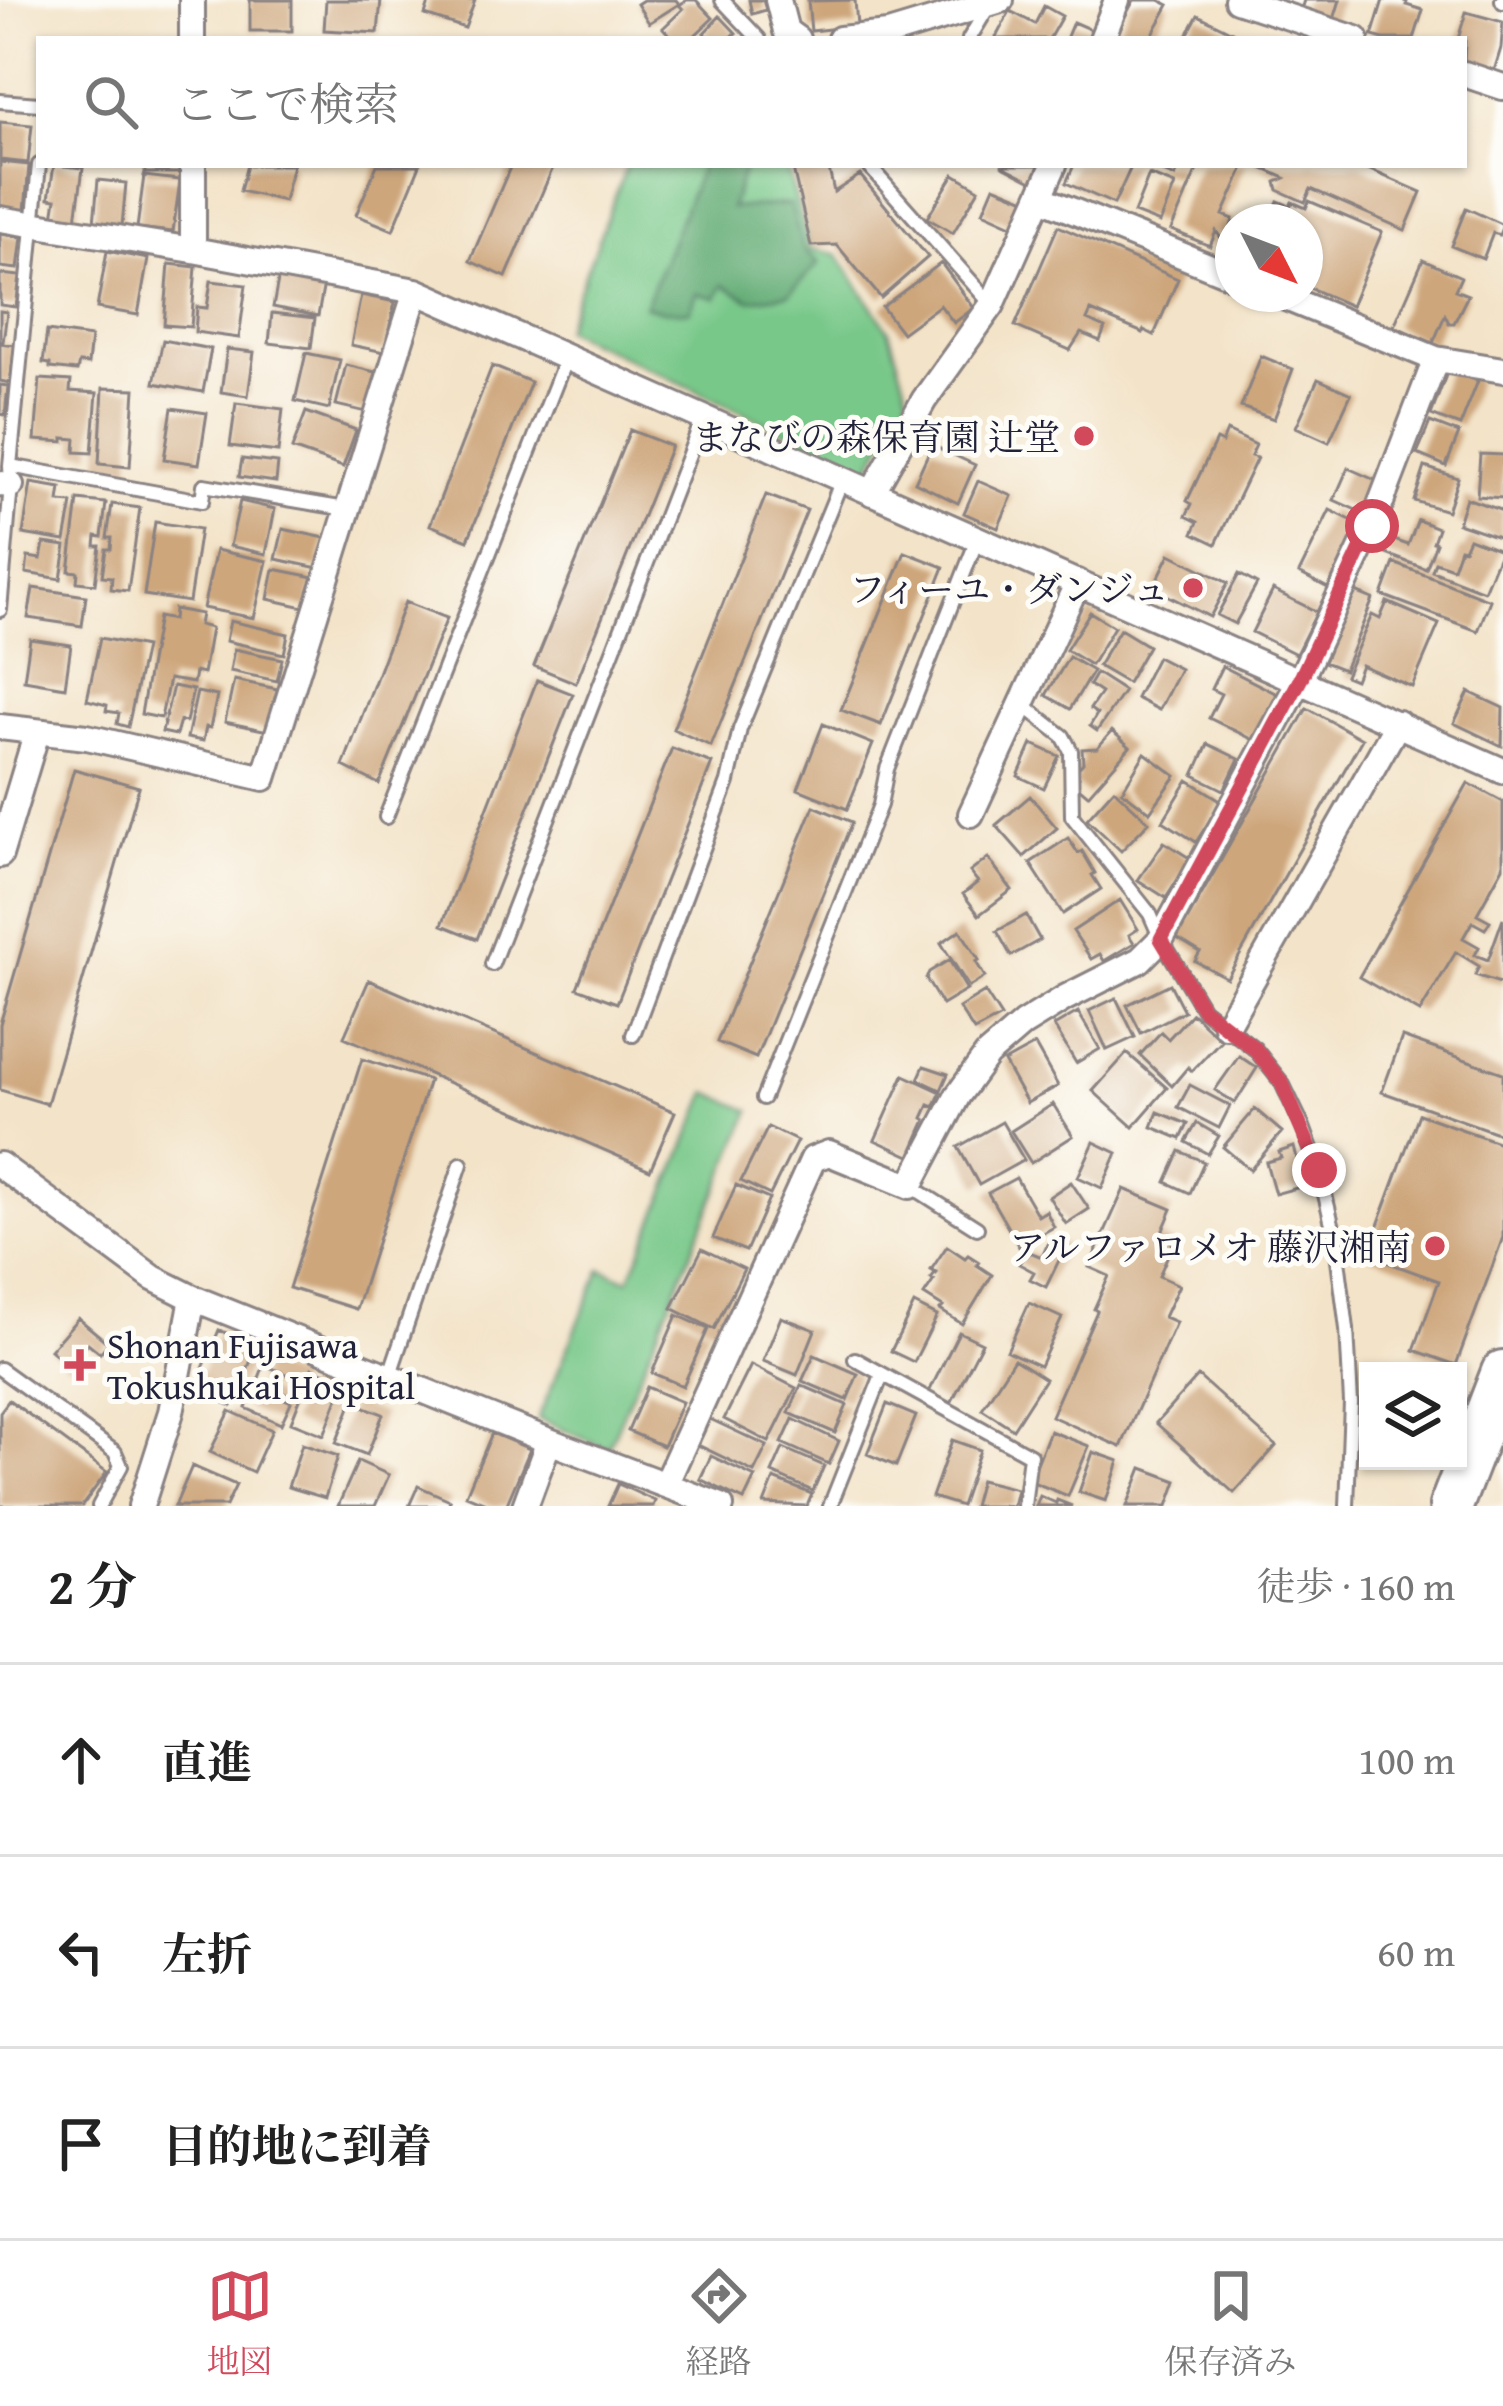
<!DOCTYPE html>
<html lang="ja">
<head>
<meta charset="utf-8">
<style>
	:root { --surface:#fff; --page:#f6f6f6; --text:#222; --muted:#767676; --line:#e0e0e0; --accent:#d1495b }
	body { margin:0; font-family:"Gentium Book Plus","Noto Serif JP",serif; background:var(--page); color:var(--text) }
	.controls { position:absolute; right:36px; bottom:36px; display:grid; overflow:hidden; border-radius:0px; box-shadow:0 3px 9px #0004 }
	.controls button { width:108px; height:108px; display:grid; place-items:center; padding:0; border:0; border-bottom:3px solid var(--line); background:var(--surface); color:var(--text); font:60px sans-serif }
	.compass { position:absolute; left:1215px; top:204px; width:108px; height:108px; border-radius:50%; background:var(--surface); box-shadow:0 3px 9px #0004; rotate:132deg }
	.stop { position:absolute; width:36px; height:36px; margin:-27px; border:9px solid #d1495b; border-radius:50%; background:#fff }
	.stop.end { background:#d1495b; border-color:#fff; box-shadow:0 3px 12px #0008 }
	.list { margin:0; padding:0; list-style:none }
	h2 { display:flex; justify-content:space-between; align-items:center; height:156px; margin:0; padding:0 48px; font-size:51px }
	h2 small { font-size:39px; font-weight:400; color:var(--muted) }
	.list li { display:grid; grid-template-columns:78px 1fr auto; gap:36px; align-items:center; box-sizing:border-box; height:192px; padding:0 48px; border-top:3px solid var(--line) }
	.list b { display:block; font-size:45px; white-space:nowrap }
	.list em { font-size:39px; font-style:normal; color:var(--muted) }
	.icon { flex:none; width:66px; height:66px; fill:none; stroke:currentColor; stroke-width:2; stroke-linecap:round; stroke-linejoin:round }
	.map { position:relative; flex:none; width:1503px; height:1506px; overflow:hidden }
	.search { position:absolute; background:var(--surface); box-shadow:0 3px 9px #0004; left:36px; right:36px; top:36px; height:132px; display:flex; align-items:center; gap:30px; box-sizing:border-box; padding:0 42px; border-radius:0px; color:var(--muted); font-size:45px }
	.sheet { height:732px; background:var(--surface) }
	nav { display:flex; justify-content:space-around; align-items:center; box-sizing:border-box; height:168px; border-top:3px solid var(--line); background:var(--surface); font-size:33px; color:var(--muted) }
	nav a { display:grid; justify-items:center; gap:6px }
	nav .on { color:var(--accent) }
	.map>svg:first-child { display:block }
	.green { fill:#78c889; stroke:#4d7562; stroke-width:3 }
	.forest { fill:#62ac75; stroke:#426758; stroke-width:3 }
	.building { fill:#cda67c }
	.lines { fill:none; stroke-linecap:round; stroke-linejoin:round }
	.service-casing { stroke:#8a8282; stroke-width:18 }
	.minor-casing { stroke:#8a8282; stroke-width:30 }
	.trunk-casing { stroke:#8a8282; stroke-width:48 }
	.service { stroke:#fff; stroke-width:12 }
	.minor { stroke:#fff; stroke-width:24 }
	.trunk { stroke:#fff; stroke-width:42 }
	.route { stroke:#d1495b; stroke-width:15 }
	.poi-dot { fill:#d1495b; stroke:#fdfcf7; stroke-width:4.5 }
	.labels { text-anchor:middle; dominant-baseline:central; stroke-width:10; stroke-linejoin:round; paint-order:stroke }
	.poi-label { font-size:36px; fill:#22223b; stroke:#fdfcf7; text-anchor:end }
</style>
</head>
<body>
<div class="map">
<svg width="1503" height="1506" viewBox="0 0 1503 1506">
	<rect width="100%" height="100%" fill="#fdfcf7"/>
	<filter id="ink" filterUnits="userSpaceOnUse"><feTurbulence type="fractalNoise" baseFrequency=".00833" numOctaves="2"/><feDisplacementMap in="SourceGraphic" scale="24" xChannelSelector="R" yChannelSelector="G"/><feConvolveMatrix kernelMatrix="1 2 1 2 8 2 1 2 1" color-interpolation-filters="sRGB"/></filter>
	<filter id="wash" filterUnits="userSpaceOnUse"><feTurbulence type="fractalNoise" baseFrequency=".004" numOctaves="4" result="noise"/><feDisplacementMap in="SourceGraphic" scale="48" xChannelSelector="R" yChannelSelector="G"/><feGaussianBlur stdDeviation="2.7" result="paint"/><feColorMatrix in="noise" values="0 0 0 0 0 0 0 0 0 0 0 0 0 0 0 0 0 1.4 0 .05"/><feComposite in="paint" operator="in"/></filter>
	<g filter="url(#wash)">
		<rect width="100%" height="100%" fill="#f3e3c8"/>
		<path class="green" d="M627 165H786L810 249 837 254 889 331 909 398 868 470 564 329Z
			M708 1092 751 1111 608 1449 538 1419 601 1269 629 1280Z"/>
		<path class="forest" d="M702 165H745L731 208 790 204 803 248 819 263 789 294 750 300 723 285 716 298 697 293 690 311H664L645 306Z"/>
		<g id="blocks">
			<path class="building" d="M250 0H292V31H250Z
				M326 0H381L378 33 324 30Z
				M430 0H475L465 28 425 15Z
				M643 0H676L679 4 649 23 637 4Z
				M687 0H696L713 18 691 39H673L663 28 683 9 679 5Z
				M749 0H763L766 10 752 14Z
				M855 0 857 26 811 31 808 1Z
				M1134 0H1159L1169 5 1150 39 1114 37Z
				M1304 0H1340L1332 26 1299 16Z
				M1383 0H1401L1407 2 1406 5 1423 10 1414 39H1384L1372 36Z
				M1044 6 1062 16 1049 39H995L1010 11 1035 24Z
				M1466 12 1503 22 1501 48 1494 71 1464 63 1465 41 1458 39Z
				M1198 15 1236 34 1234 39H1185Z
				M720 16 736 33 729 39H710L704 33Z
				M1073 22 1094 31 1091 39H1066Z
				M0 122 32 125 28 163 0 160Z
				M0 162 29 165 25 210 0 207Z
				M54 165 83 168 76 220 53 217 56 199 49 198Z
				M145 165H179V173H145Z
				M247 165H293L284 201 240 191Z
				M377 165H420L393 230 356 215Z
				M511 165H554L506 277 470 261Z
				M792 165H828L834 192 860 175 928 257 881 298 837 245 811 246Z
				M1001 165H1040L1032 181Z
				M1074 165H1132L1114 204 1066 183Z
				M1147 165H1180L1175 177Z
				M1199 165H1245L1223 215 1233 219 1228 237 1221 238 1216 231 1210 246 1171 230Z
				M1255 165H1359L1421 192 1405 230 1311 189 1305 202 1278 190 1276 182 1285 178Z
				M954 174 979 189 953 233 927 218Z
				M1149 175 1175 185 1160 223 1134 213Z
				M144 176 180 180 173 232 137 228Z
				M98 180 126 183 122 226 94 223Z
				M994 186 1026 199 1014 226 983 212Z
				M1278 201 1290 206 1292 202 1306 208 1309 201 1382 232 1351 306 1305 286V222H1269Z
				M1466 208 1503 225 1499 235 1493 233 1483 259 1451 246Z
				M1058 226 1178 279 1154 335 1144 330 1143 333 1091 311 1087 320 1105 328 1100 341 1081 333 1070 350 1015 326Z
				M0 234 22 237 18 269 0 267Z
				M107 251 148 259 138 315 97 308Z
				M1423 260 1461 277 1455 290 1468 295 1454 323H1449L1445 315 1433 343 1394 326Z
				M941 263 974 308 954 323 940 305 902 333 882 307Z
				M169 264 196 267 191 327 164 325Z
				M0 274 20 276 16 307 0 305Z
				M279 275 324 283 318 316 273 307Z
				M211 281 246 285 239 338 195 332 197 307 207 308Z
				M361 295 395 302 384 352 351 345Z
				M0 311 7 312 3 342H0Z
				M272 313 315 318 311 348 269 343Z
				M47 331 91 337 88 364 79 363 77 371 50 368V364L43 363Z
				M163 340 211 349 203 392 154 383Z
				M0 343 15 345 10 383 0 381Z
				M227 349 254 352 248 396 221 392Z
				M306 353 340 360 329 409 295 401Z
				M1261 356 1293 369 1274 419 1241 407Z
				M346 365 376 372 366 412 336 405Z
				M492 366 531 382 468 540 430 525Z
				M1448 370 1478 381 1460 426 1431 415Z
				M40 379 71 381 70 391 97 393 92 453 75 452 76 439 64 438V442L35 440Z
				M1318 379 1351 394 1329 442 1296 427Z
				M0 385 8 386 5 415 0 414Z
				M103 388 135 389 130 467 99 464Z
				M236 403 283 409 278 452 230 446Z
				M172 408 207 413 199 464 164 459Z
				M306 412 356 430 343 467 292 449Z
				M1430 422 1459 433 1446 466 1417 454Z
				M630 430 671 446 576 683 534 666Z
				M1227 431 1256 445 1251 456 1257 458 1216 544 1193 533 1198 522 1186 516 1192 504 1187 501 1216 440 1222 443Z
				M932 445 975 465 958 503 915 482Z
				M1480 454 1503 455V498L1477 496Z
				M242 459 278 463 276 482 239 477Z
				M1425 467 1458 478 1447 511 1414 501Z
				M1348 468 1377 481 1363 513 1334 500Z
				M978 481 1012 496 998 528 964 513Z
				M31 483 61 488 59 502 72 503 65 541 23 534Z
				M766 495 807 510 711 746 673 729Z
				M1466 498 1503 511 1501 538 1458 523Z
				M78 500 106 503 102 537 96 536 95 546H100L95 584 77 582 78 572 69 571Z
				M240 501 275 509 266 554 230 546Z
				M112 504 140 508 128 591 111 589 112 577 102 576 106 549H111L112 538H107Z
				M1330 510 1359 524 1328 588 1299 573Z
				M1418 520 1438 528 1433 542 1436 543 1426 569 1381 552 1386 537 1408 545Z
				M155 522 200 529 189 602 144 595Z
				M283 529 325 538 318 568 276 559Z
				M1469 538 1501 550 1484 591 1432 571 1435 562 1453 568 1460 548 1464 549Z
				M44 543 66 546 61 579 26 573 28 557 41 559Z
				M216 550 267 561 254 618 203 608Z
				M905 552 944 567 881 725 841 710Z
				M1170 554 1228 583 1210 617 1153 588Z
				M1394 563 1490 600 1478 631 1382 595Z
				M274 569 314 577 308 608 268 599Z
				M1239 574 1257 584 1235 624 1217 615Z
				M33 588 86 596 82 626 28 618Z
				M1273 590 1317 612 1296 654 1252 632Z
				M1353 591 1373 599 1344 670 1324 662Z
				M405 602 447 618 379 784 343 766Z
				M1387 602 1439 624 1412 687 1361 665 1355 680 1345 676 1372 615 1380 619Z
				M174 609 201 614 199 625 211 628 203 674 195 672 193 683 169 679 161 718 141 714 158 617 173 620Z
				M1090 612 1114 627 1091 665 1066 650Z
				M230 621 288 634 284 654 226 641Z
				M1120 629 1148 646 1127 683 1098 666Z
				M100 638 145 647 128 727 117 724 119 713 106 711 107 705 87 700Z
				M30 639 71 645 65 687 24 680Z
				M234 649 282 659 277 681 230 671Z
				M1069 657 1093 671 1070 709 1046 695Z
				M1157 657 1180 669 1159 710 1136 698Z
				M1222 666 1277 694 1254 740 1209 718 1221 694 1211 689Z
				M1096 673 1124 691 1097 731 1090 726 1097 714 1090 709 1101 693 1089 685Z
				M234 680 277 689 268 731 225 722Z
				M537 680 573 694 477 939 442 925Z
				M173 686 193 690 186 722 180 721 176 735 162 732Z
				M197 692 217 696 210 728 206 727 203 741 187 738Z
				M1469 692 1503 708 1502 746 1454 723Z
				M1307 708 1362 739 1227 978 1195 961 1200 952 1177 938Z
				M823 724 873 744 847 809 798 789Z
				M1112 731 1130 747 1088 795 1074 783 1079 777 1074 773 1083 763 1082 749 1097 748Z
				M1032 744 1059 756 1044 788 1018 776Z
				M1208 744 1239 759 1224 790 1194 775Z
				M672 748 712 763 617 1003 577 988Z
				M1145 753 1176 776 1150 812 1122 791Z
				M74 769 139 787 47 1104 0 1090V1024Z
				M1188 780 1222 801 1196 842 1163 821Z
				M1468 783 1503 802V867L1477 914 1490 921 1485 929 1472 922 1463 938 1479 947 1475 955 1488 960 1503 918V984L1475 975 1479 966 1456 952 1420 1012 1359 977Z
				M1114 789 1149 822 1121 851 1087 819Z
				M1030 796 1057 828 1024 857 996 825Z
				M814 806 852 822 756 1058 717 1042Z
				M1068 838 1078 853 1082 851 1095 873 1092 875 1101 889 1063 914 1030 863Z
				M1164 842 1191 859 1166 898 1138 880Z
				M988 858 1012 890 979 915 963 894 978 882 970 872Z
				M1120 900 1138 929 1129 935 1134 943 1104 961 1100 954 1091 959 1073 931Z
				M1026 915 1040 940 1011 956 997 931Z
				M960 930 979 960 976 962 985 977 969 987 941 943Z
				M949 960 967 990 942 1005 926 979 929 972Z
				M369 980 675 1112 650 1170 344 1037Z
				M1170 984 1184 1011 1141 1033 1127 1005Z
				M985 992 1001 1017 974 1031 959 1008Z
				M1116 998 1135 1037 1107 1050 1089 1011Z
				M1078 1012 1100 1049 1076 1063 1054 1026Z
				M1192 1013 1221 1040 1192 1071 1188 1067 1172 1086 1140 1055 1161 1032 1168 1039Z
				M1402 1037 1503 1073V1135L1382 1092Z
				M1035 1045 1058 1086 1027 1103 1004 1062Z
				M1127 1053 1167 1088 1133 1127 1093 1091Z
				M1239 1056 1257 1068 1235 1103 1215 1090Z
				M362 1059 429 1080 356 1309 289 1288Z
				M924 1066 948 1074 941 1090 918 1079Z
				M904 1075 941 1092 934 1107 929 1105 923 1118 926 1120 910 1156 875 1140Z
				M1190 1085 1230 1106 1219 1128 1178 1107Z
				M1053 1104 1073 1136 1031 1163 1011 1131Z
				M1255 1109 1282 1132 1250 1170 1223 1147Z
				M1158 1112 1188 1124 1181 1139 1152 1127Z
				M1419 1114 1503 1144V1237L1456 1365 1414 1350 1439 1281 1367 1255Z
				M1002 1122 1024 1160 979 1185 958 1147Z
				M1197 1123 1219 1136 1208 1154 1186 1142Z
				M768 1127 797 1141 770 1195 741 1181Z
				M1094 1142 1117 1153 1102 1188 1078 1177Z
				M1294 1147 1304 1186 1275 1194 1266 1162 1281 1158 1279 1152Z
				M1180 1151 1204 1162 1190 1193 1166 1182Z
				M1016 1178 1038 1216 1046 1211 1054 1227 1019 1247 988 1193Z
				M1071 1182 1089 1209 1066 1224 1049 1197Z
				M736 1185 769 1199 746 1251 713 1238Z
				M1124 1189 1172 1209 1160 1237 1173 1243 1159 1276 1179 1285 1164 1317 1176 1322 1121 1447 1051 1416 1097 1311 1094 1309 1109 1276 1089 1267Z
				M1050 1238 1066 1246 1046 1287 1030 1279 1034 1272 1019 1264 1025 1254 1028 1255 1030 1252 1042 1257Z
				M947 1246 965 1258 968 1255 979 1262 977 1265 992 1275 962 1324 940 1310 943 1307 924 1295 934 1280 931 1279 936 1273 931 1270Z
				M702 1249 744 1269 714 1329 672 1308Z
				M1029 1303 1062 1318 1040 1366 1007 1351Z
				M914 1304 937 1316 914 1362 891 1351Z
				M677 1315 708 1329 683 1386 652 1373Z
				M781 1317 815 1330 797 1375 763 1361Z
				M78 1318 108 1343 100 1353 88 1343 69 1366 50 1350Z
				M219 1330 257 1346 232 1406 194 1390Z
				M959 1332 982 1343 950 1405 928 1394Z
				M814 1355 858 1374 847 1400 802 1381Z
				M1014 1359 1045 1379 1013 1429 982 1409Z
				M264 1365 300 1379 293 1397 257 1383Z
				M751 1365 796 1388 769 1442 724 1419Z
				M312 1368 345 1380 324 1435 291 1422Z
				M1198 1376 1276 1446 1234 1493 1156 1423Z
				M801 1385 847 1405 835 1433 789 1413Z
				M256 1386 291 1402 281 1424 246 1408Z
				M647 1387 682 1402 663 1446 628 1431Z
				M9 1400 107 1472 82 1506H0V1412Z
				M352 1402 383 1414 367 1455 336 1443Z
				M887 1404 916 1416 896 1466 867 1454Z
				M230 1411 272 1430 253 1472 210 1452Z
				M710 1419 767 1446 754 1472 698 1445Z
				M793 1419 839 1441 829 1464 782 1443Z
				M1050 1431 1089 1446 1068 1496 1030 1481Z
				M492 1433 530 1449 506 1506H493L466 1495Z
				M952 1440 980 1450 961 1506 932 1497Z
				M302 1444 338 1456 325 1498 288 1487Z
				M783 1448 824 1466 813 1491 772 1473Z
				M1093 1452 1119 1461 1106 1501 1079 1492Z
				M711 1456 755 1477 744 1500 700 1479Z
				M358 1461 389 1475 375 1506H338Z
				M192 1466 236 1485 226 1506H175Z
				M1142 1468 1177 1481 1168 1506H1127Z
				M774 1479 812 1494 807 1506 764 1504Z
				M980 1480 1017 1489 1013 1506H973Z
				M618 1484 655 1501 653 1506H608Z
				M418 1486 450 1500 448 1506H409Z
				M1040 1496 1056 1503 1057 1500 1072 1506H1036Z"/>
		</g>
	</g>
	<g filter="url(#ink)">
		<use href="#blocks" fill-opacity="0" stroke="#8a8282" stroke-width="3"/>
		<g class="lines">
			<g class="service-casing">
				<path id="service" d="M722 0 759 39
					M1502 0 1503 2
					M969 39 987 9
					M0 101 39 104
					M868 165 992 305
					M10 466 202 501 204 485 346 509
					M0 610 11 485 10 466 39 165
					M1022 704 1063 736 1071 751 1072 816 1150 914 1161 939 1203 1009 1255 1049 1282 1083 1303 1127 1319 1170 1335 1236 1347 1329 1351 1403 1347 1506
					M386 817 566 358
					M492 964 703 418
					M633 1035 728 782 740 729 842 480
					M763 1098 880 805 887 769 977 540
					M911 1186 977 1228
					M855 1359 1030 1455 1024 1506
					M0 1369 115 1452 121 1466 99 1506
					M389 1377 461 1164
					M830 1506 882 1375"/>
			</g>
			<g class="minor-casing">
				<path id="minor" d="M192 0V39
					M778 0 786 31 797 39
					M1237 0 1356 39
					M840 39 888 34 1001 0
					M1102 39 1117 0
					M1464 74 1503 87
					M193 165V250
					M1041 198 1233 276
					M0 219 193 250 416 291 1503 771
					M1276 294 1436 359 1503 370
					M0 484 11 485
					M872 493 924 400 992 305 1054 165
					M0 727 87 737 264 778 416 291
					M971 814 1078 582
					M0 855 37 732
					M1226 1026 1398 723
					M0 1165 153 1278 193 1298 549 1441 721 1506
					M665 1485 813 1159 829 1153 910 1186 958 1095 987 1055 1023 1024 1065 998 1140 960 1161 939 1300 680 1372 526 1436 359
					M141 1506 171 1412 193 1298
					M525 1506 549 1441"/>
			</g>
			<g class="trunk-casing">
				<path id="trunk" d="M1451 1506 1503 1372"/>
			</g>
			<use href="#service" class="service"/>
			<use href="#minor" class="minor"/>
			<use href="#trunk" class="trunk"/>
		</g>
	</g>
	<g class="lines" filter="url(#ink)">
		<path class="route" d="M1319 1170 1282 1083 1255 1049 1203 1009 1161 939 1300 680 1372 526"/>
	</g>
	<g class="poi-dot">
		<circle cx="1084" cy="436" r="12"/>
		<circle cx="1193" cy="588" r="12"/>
		<circle cx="1435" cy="1246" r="12"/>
		<path d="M74 1347h12v12h12v12h-12v12h-12v-12h-12v-12h12z"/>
	</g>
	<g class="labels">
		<g class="poi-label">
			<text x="1060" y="436">まなびの森保育園 辻堂</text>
			<text x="1169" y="588">フィーユ・ダンジュ</text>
			<text x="1411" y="1246">アルファロメオ 藤沢湘南</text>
			<text x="107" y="1344" text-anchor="start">Shonan Fujisawa<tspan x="107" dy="41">Tokushukai Hospital</tspan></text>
		</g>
	</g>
</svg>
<div class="controls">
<button><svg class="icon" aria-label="layers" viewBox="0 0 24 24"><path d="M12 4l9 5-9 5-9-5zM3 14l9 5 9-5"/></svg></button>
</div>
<svg class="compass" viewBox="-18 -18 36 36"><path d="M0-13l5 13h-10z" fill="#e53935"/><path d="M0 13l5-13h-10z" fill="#767676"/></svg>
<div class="stop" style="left:1372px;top:526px"></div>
<div class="stop end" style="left:1319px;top:1170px"></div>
<div class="search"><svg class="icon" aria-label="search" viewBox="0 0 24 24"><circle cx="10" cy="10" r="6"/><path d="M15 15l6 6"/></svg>ここで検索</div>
</div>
<section class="sheet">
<h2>2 分<small>徒歩 · 160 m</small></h2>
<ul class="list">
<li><svg class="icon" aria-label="ahead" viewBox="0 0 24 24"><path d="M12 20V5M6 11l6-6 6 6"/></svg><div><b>直進</b></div><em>100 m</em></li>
<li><svg class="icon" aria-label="left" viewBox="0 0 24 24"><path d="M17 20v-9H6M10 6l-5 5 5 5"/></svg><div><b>左折</b></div><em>60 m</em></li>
<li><svg class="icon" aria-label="arrive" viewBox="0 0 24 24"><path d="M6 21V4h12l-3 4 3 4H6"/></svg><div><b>目的地に到着</b></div></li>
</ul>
</section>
<nav>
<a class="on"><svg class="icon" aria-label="map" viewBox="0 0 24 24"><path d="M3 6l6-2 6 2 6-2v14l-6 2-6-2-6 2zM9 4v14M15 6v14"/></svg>地図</a>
<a><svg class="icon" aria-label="directions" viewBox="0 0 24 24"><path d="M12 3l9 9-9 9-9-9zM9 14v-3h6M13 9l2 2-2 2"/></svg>経路</a>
<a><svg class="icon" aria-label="saved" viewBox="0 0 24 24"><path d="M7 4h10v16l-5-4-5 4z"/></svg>保存済み</a>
</nav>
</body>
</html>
